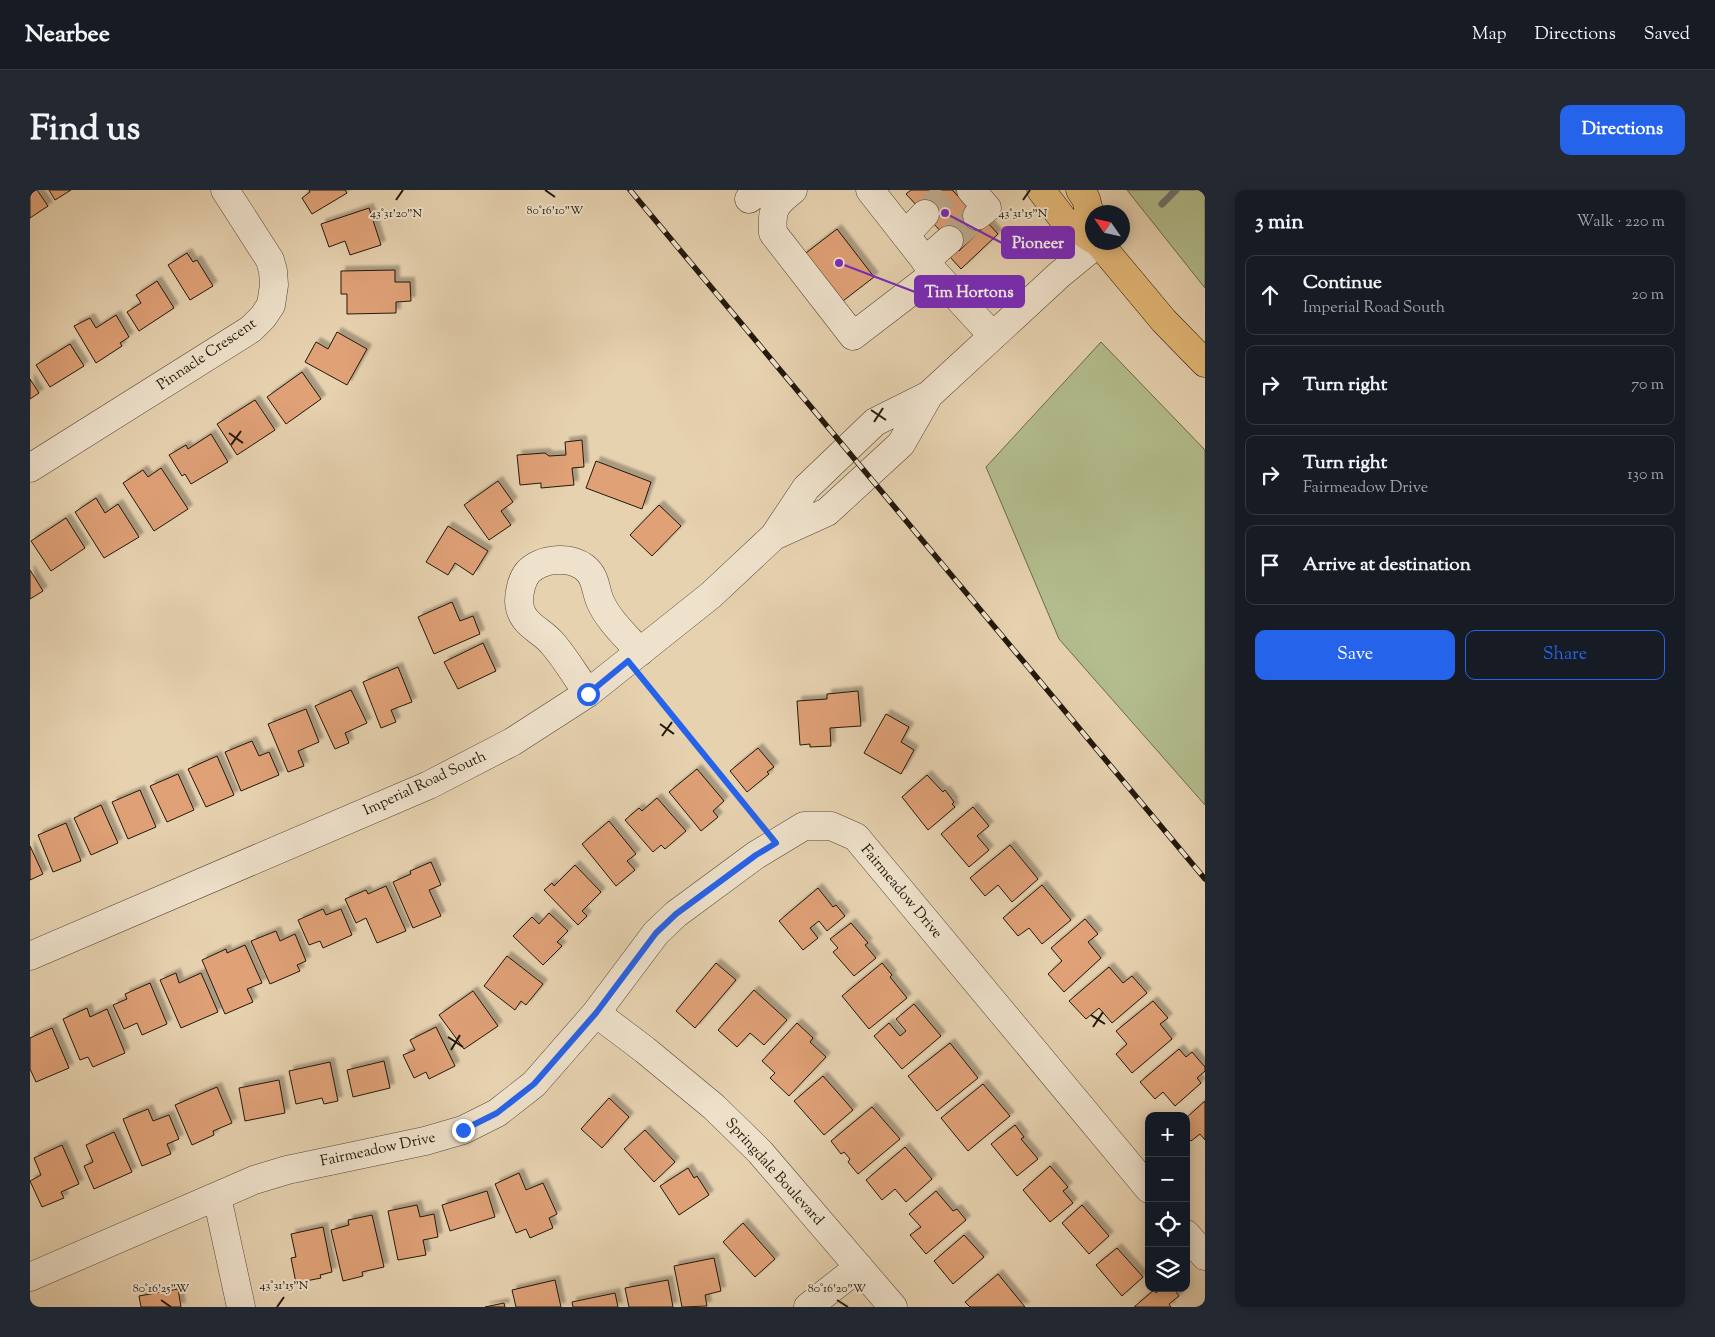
<!DOCTYPE html>
<html lang="en">
<head>
<meta charset="utf-8">
<style>
	:root { --surface:#171b24; --page:#242831; --text:#f1f3f6; --muted:#9ea1a6; --line:#363941; --accent:#2563eb }
	body { margin:0; font-family:"Sorts Mill Goudy",serif; background:var(--page); color:var(--text) }
	.controls { position:absolute; right:15px; bottom:15px; display:grid; overflow:hidden; border-radius:10px; box-shadow:0 2px 12px #0003 }
	.controls button { width:45px; height:45px; display:grid; place-items:center; padding:0; border:0; border-bottom:1px solid var(--line); background:var(--surface); color:var(--text); font:25px sans-serif }
	.compass { position:absolute; left:1055px; top:15px; width:45px; height:45px; border-radius:50%; background:var(--surface); box-shadow:0 2px 12px #0003; rotate:304deg }
	.stop { position:absolute; width:15px; height:15px; margin:-11px; border:4px solid #2563eb; border-radius:50%; background:#fff }
	.stop.end { background:#2563eb; border-color:#fff; box-shadow:0 1px 5px #0008 }
	.list { margin:0; padding:0; list-style:none }
	h2 { display:flex; justify-content:space-between; align-items:center; height:65px; margin:0; padding:0 20px; font-size:21px }
	h2 small { font-size:16px; font-weight:400; color:var(--muted) }
	.list li { display:grid; grid-template-columns:32px 1fr auto; gap:15px; align-items:center; box-sizing:border-box; height:80px; margin:0 10px 10px; padding:0 10px; border:1px solid var(--line); border-radius:10px }
	.list b { display:block; font-size:19px; white-space:nowrap }
	.list p { margin:0; font-size:16px; white-space:nowrap; color:var(--muted) }
	.list em { font-size:16px; font-style:normal; color:var(--muted) }
	.actions { display:flex; gap:10px; padding:15px 20px }
	.actions a { flex:1; padding:11px 0; border:1px solid var(--accent); border-radius:10px; text-align:center; font-size:18px; color:var(--accent) }
	.actions .main { background:var(--accent); color:#fff }
	.icon { flex:none; width:28px; height:28px; fill:none; stroke:currentColor; stroke-width:2; stroke-linecap:round; stroke-linejoin:round }
	.map { position:relative; flex:none; width:1175px; height:1117px; overflow:hidden; border-radius:10px }
	header { display:flex; align-items:center; gap:30px; box-sizing:border-box; height:70px; padding:0 25px; background:var(--surface); border-bottom:1px solid var(--line) }
	header strong { font-size:24px }
	nav { display:flex; gap:28px; margin-inline-start:auto; font-size:18px }
	.intro { display:flex; align-items:center; justify-content:space-between; box-sizing:border-box; height:120px; padding:0 30px }
	h1 { margin:0; font-size:35px }
	.button { padding:12px 22px; border-radius:10px; background:var(--accent); color:#fff; font-size:18px; font-weight:700 }
	main { display:flex; gap:30px; padding:0 30px }
	aside { flex:1; background:var(--surface); border-radius:10px; box-shadow:0 2px 12px #0003 }
	.map>svg:first-child { display:block }
	.green { fill:#b3bd8d; stroke:#6a6a4c }
	.lines { fill:none; stroke-linecap:round; stroke-linejoin:round }
	.stream { stroke:#6a7671; stroke-width:7 }
	.building { fill:#e0a177; stroke:#22170a; filter:url(#shadow) }
	.minor-tunnel { stroke:#c0ad8f; stroke-width:28; stroke-dasharray:28 14; stroke-linecap:butt }
	.minor-casing { stroke:#534634; stroke-width:29 }
	.major-casing { stroke:#22170a; stroke-width:29 }
	.path { stroke:#22170a; stroke-width:3; stroke-dasharray:1 2.5; stroke-linecap:butt }
	.minor { stroke:#efe2cc; stroke-width:28 }
	.major { stroke:#e4b978; stroke-width:28 }
	.rail-casing { stroke:#22170a; stroke-width:5.5 }
	.rail { stroke:#efe2cc; stroke-width:4; stroke-dasharray:11; stroke-linecap:butt }
	.route { stroke:#2563eb; stroke-width:6 }
	.ticks { fill:none; stroke:#22170a; stroke-width:2 }
	.labels { text-anchor:middle; dominant-baseline:central; stroke-width:4; stroke-linejoin:round; paint-order:stroke }
	.street-label { font-size:15px; fill:#22170a; stroke:#efe2cc }
	.ticks-label { font-size:12px; text-anchor:middle; fill:#22170a; stroke:#efe2cc; stroke-width:4; stroke-linejoin:round; paint-order:stroke }
	.leader { fill:none; stroke:#7b2cbf; stroke-width:2 }
	.callout-dot { fill:#7b2cbf; stroke:#efe2cc; stroke-width:2 }
	.callout { fill:#7b2cbf; stroke:#7b2cbf; stroke-width:2 }
	.callout-label { font-size:16px; text-anchor:middle; font-weight:bold; fill:#fff }
</style>
</head>
<body>
<header>
<strong>Nearbee</strong>
<nav><a>Map</a><a>Directions</a><a>Saved</a></nav>
</header>
<div class="intro"><h1>Find us</h1><a class="button">Directions</a></div>
<main>
<div class="map">
<svg width="1175" height="1117" viewBox="0 0 1175 1117">
	<defs>
		<filter id="shadow"><feDropShadow dx="4.5" dy="-4.5" stdDeviation="1" flood-color="#0004"/></filter>
	</defs>
	<rect width="100%" height="100%" fill="#e7d2b0"/>
	<filter id="stains"><feTurbulence type="fractalNoise" baseFrequency=".004" numOctaves="4"/><feColorMatrix values="0 0 0 0 .2 0 0 0 0 .09 0 0 0 0 .02 0 0 0 .5 -.17"/></filter>
	<radialGradient id="worn" r=".72"><stop offset=".6" stop-color="#630" stop-opacity="0"/><stop offset="1" stop-color="#630" stop-opacity=".3"/></radialGradient>
	<path class="green" d="M1097 0H1175V98Z
		M1071 152 1175 260V615L1029 449 956 277Z"/>
	<g class="lines">
		<path class="stream" d="M1132 14 1146 0"/>
	</g>
	<path class="building" d="M0 0H7L18 16 0 28Z
		M19 0H41L25 10Z
		M279 0H315L317 3 282 24 272 8 280 2Z
		M881 0H922L956 35 929 61 876 4Z
		M339 18 351 55 320 65 315 51 299 57 291 34Z
		M957 32 968 44 931 79 920 67Z
		M807 39 844 87 809 114 772 66Z
		M157 63 163 72 167 70 183 96 160 110 138 75Z
		M365 80V92H380L381 111 366 112V123L317 124V104H311V81Z
		M127 91 144 118 109 141 97 122 111 113 106 105Z
		M86 125 99 147 90 153 92 156 66 173 44 136 60 128 66 138Z
		M307 142 337 159 317 195 275 172 286 152 298 159Z
		M40 154 54 176 20 197 6 175Z
		M272 182 291 209 256 234 237 207Z
		M0 189 9 203 0 209Z
		M225 210 245 240 207 265 187 234Z
		M181 244 198 272 161 294 155 284 152 286 139 265 156 255 158 259Z
		M552 250 554 277 542 278 544 295 511 298V293L490 295 487 265 515 263 519 266 536 265 535 252Z
		M566 271 621 292 612 319 556 298Z
		M131 278 158 319 124 341 93 293 113 280 118 287Z
		M468 291 483 312 471 321 481 335 459 350 434 315Z
		M66 308 75 323 88 314 109 347 74 368 45 322Z
		M629 315 651 336 622 366 600 345Z
		M36 328 55 358 21 381 1 351Z
		M418 336 458 361 443 385 425 373 418 385 396 372Z
		M0 380 13 401 0 409Z
		M422 412 430 431 443 426 450 444 404 464 388 427Z
		M453 453 466 481 428 499 414 472Z
		M368 477 382 512 361 520 366 532 351 538 333 492Z
		M321 500 337 533 315 543 319 553 305 559 285 516Z
		M828 501 831 536 800 538 801 556 780 557V554L770 555 767 511 797 509V504Z
		M276 519 289 552 268 561 274 576 258 582 238 534Z
		M856 524 879 537 871 552 884 560 871 584 834 563Z
		M222 551 229 566 239 562 249 585 211 601 195 562Z
		M728 558 744 577 737 582 739 584 717 602 700 581Z
		M187 566 204 605 176 617 158 579Z
		M667 579 694 611 683 621 688 627 671 641 639 602Z
		M148 584 164 620 137 632 120 596Z
		M897 585 913 602 915 600 924 612 922 614 925 617 898 640 872 607Z
		M110 600 126 637 98 649 82 612Z
		M627 608 656 641 635 659 631 655 623 662 595 630 609 618 612 621Z
		M71 615 88 653 61 665 44 628Z
		M943 617 959 636 947 646 959 660 939 677 911 644Z
		M579 631 606 664 597 671 605 680 586 696 552 654Z
		M36 633 51 671 23 682 8 645Z
		M980 655 1008 689 982 712 968 695 955 706 940 688Z
		M0 656 13 684 0 690Z
		M401 672 411 695 399 700 411 726 383 738 363 692 381 684 380 681Z
		M545 675 571 702 552 721 557 726 548 735 514 700 522 693 524 696Z
		M1012 695 1041 730 1012 754 999 738 988 746 973 728Z
		M356 696 376 741 347 753 336 728 326 733 315 709 336 700 338 704Z
		M788 698 803 717 806 715 815 726 797 741 789 731 780 738 788 748 773 760 749 731Z
		M293 719 296 725 311 719 322 745 293 758 290 751 279 755 268 730Z
		M519 723 538 741 527 752 532 756 513 775 483 746 502 727 509 734Z
		M1055 729 1068 744 1058 752 1071 768 1034 802 1018 784 1032 771 1021 758Z
		M821 733 838 753 835 755 846 768 824 786 803 762 808 758 800 749Z
		M246 741 250 751 265 744 276 771 267 775 270 781 240 794 221 751Z
		M215 755 232 793 217 799 223 812 195 824 172 770 196 759 197 763Z
		M477 766 513 794 496 815 491 811 485 820 454 796Z
		M686 773 706 790 665 838 646 821Z
		M852 773 862 785 860 787 877 808 839 839 812 806Z
		M1079 777 1093 793 1102 786 1117 803 1082 833 1069 818 1056 829 1039 811Z
		M146 783 149 793 171 783 188 822 151 838 130 790Z
		M120 793 137 834 112 845 107 833 94 839 83 815 97 809 95 804Z
		M724 800 757 830 734 855 720 843 707 857 688 840Z
		M443 801 468 836 434 859 409 825Z
		M1123 811 1138 828 1130 834 1142 849 1102 883 1086 864 1097 854 1086 841Z
		M884 814 911 846 872 879 844 846 859 833 870 846 876 841 866 829Z
		M57 818 60 827 77 819 95 863 63 877 58 867 50 870 33 829Z
		M767 833 783 848 780 852 796 867 759 906 740 888 745 883 732 871Z
		M406 837 425 876 399 889 396 882 384 888 373 865 385 860 380 850Z
		M22 838 39 878 6 892 0 879V848Z
		M920 853 948 888 907 921 878 886Z
		M1149 859 1156 867 1162 862 1175 877V881L1167 888 1171 893 1145 916 1133 902 1125 909 1110 892Z
		M354 871 360 898 323 907 317 880Z
		M300 872 308 911 294 914 292 908 266 914 259 881Z
		M793 886 823 920 794 945 764 911Z
		M249 890 255 923 215 931 209 898Z
		M953 894 980 926 938 961 911 928Z
		M187 897 202 933 183 941 184 945 162 955 145 915Z
		M579 908 599 927 572 958 551 939Z
		M1175 911V950L1170 944 1161 951 1156 946V928Z
		M842 917 870 949 828 984 818 972 820 969 814 962 811 964 801 951Z
		M118 919 123 931 139 925 149 949 137 954 141 964 112 976 93 929Z
		M985 935 994 947 991 949 1008 969 987 986 961 954Z
		M615 940 645 972 624 992 594 959Z
		M84 942 102 982 64 999 54 976 63 972 56 955Z
		M32 955 49 994 31 1002 34 1008 12 1017 0 991 11 985 4 968Z
		M875 957 902 989 876 1012 865 999 852 1010 836 990Z
		M1020 976 1038 997 1033 1001 1043 1013 1020 1032 993 1000Z
		M658 978 664 988 667 986 679 1005 649 1025 630 996Z
		M489 983 496 1000 513 993 527 1024 519 1028 523 1038 500 1048 496 1039 486 1043 465 994Z
		M457 1001 465 1027 420 1041 412 1015Z
		M906 1001 923 1021 927 1019 936 1030 896 1064 880 1045 891 1037 879 1024Z
		M387 1015 390 1027 404 1024 408 1047 393 1050 396 1065 368 1070 358 1021Z
		M1052 1015 1079 1046 1059 1064 1032 1033Z
		M342 1025 354 1077 332 1082 333 1086 313 1091 301 1040 319 1035 318 1030Z
		M713 1033 745 1069 725 1087 693 1052Z
		M293 1037 302 1082 290 1085 291 1088 266 1093 261 1068 266 1067 261 1044Z
		M934 1045 954 1067 923 1094 904 1071Z
		M1087 1058 1113 1087 1092 1106 1066 1075Z
		M684 1068 691 1101 675 1105 677 1116 652 1117 644 1076Z
		M968 1084 995 1117H940L935 1112Z
		M525 1090 531 1117H486L482 1100Z
		M638 1090 643 1117H599L595 1098Z
		M1132 1098H1143L1149 1106 1139 1114 1141 1117H1104L1124 1100 1126 1103Z
		M148 1099 151 1117H111L109 1106Z
		M585 1103 588 1117H543L542 1112Z
		M474 1113 475 1117H455Z"/>
	<g class="lines">
		<path class="minor-tunnel" d="M895 24 920 0
			M919 50 947 26"/>
		<g class="minor-casing">
			<path id="minor" d="M763 0C745 14 741 19 743 43L823 146 905 83
				M840 0 905 83 963 146
				M941 0 957 18 947 26
				M719 9 730 0
				M875 45 895 24
				M895 71 919 50
				M0 278 221 139 233 127 241 115 244 95 243 81 240 70 195 0
				M744 346 797 322 871 254 899 205
				M558 503C546 487 536 469 523 454 511 439 490 435 489 411 489 402 492 389 498 382 512 368 539 366 554 377 566 386 565 399 570 411 578 430 597 447 610 462
				M0 766 399 595 482 552 558 503 681 405 744 346 776 298 845 232 899 205 1029 85 1068 53
				M566 823 615 860 684 917 730 962 863 1117
				M187 1007 211 1117
				M1156 1044 1175 1066
				M0 1087 224 990 257 980 395 951 433 940 467 923 504 894 566 823 626 743 646 724 726 665 774 636H801L826 647 1119 999
				M778 1117 829 1077"/>
		</g>
		<g class="major-casing">
			<path id="major" d="M1011 0 1033 29 1062 49
				M1050 0 1056 9 1062 32
				M1068 52 1134 131 1175 173"/>
		</g>
		<path class="path" d="M613 489 730 634"/>
		<use href="#minor" class="minor"/>
		<use href="#major" class="major"/>
		<g class="rail-casing">
			<path id="rail" d="M600 0 1175 689"/>
		</g>
		<use href="#rail" class="rail"/>
	</g>
	<g class="lines">
		<path class="route" d="M433 940 467 923 504 894 566 823 626 743 646 724 726 665 746 653 598 471 558 504"/>
	</g>
	<path class="ticks" d="M515 0 525 7M366 10 373 0M993 10 1000 0M841 220 856 230M844 232 853 218M199 243 213 253M201 255 211 241M630 534 644 544M632 546 642 532M1061 825 1075 834M1063 837 1073 822M418 847 433 857M421 860 430 845M131 1110 141 1117M807 1110 818 1117M247 1117 254 1107"/>
	<g class="labels">
		<g class="street-label">
			<text transform="translate(177 165) rotate(-34)">Pinnacle Crescent</text>
			<text transform="translate(395 594) rotate(-25)">Imperial Road South</text>
			<text transform="translate(871 702) rotate(50)">Fairmeadow Drive</text>
			<text transform="translate(348 960) rotate(-12)">Fairmeadow Drive</text>
			<text transform="translate(744 982) rotate(48)">Springdale Boulevard</text>
		</g>
	</g>
	<g class="ticks-label">
		<text x="525" y="24">80°16'10"W</text>
		<text x="366" y="27">43°31'20"N</text>
		<text x="993" y="27">43°31'15"N</text>
		<text x="254" y="1099">43°31'15"N</text>
		<text x="131" y="1102">80°16'25"W</text>
		<text x="807" y="1102">80°16'20"W</text>
	</g>
	<path class="leader" d="M915 23L972 53M809 73L885 102"/>
	<g class="callout-dot">
		<circle cx="915" cy="23" r="5"/>
		<circle cx="809" cy="73" r="5"/>
	</g>
	<g class="callout">
		<rect x="972" y="37" width="72" height="31" rx="5"/>
		<rect x="885" y="86" width="109" height="31" rx="5"/>
	</g>
	<g class="callout-label">
		<text x="1008" y="58">Pioneer</text>
		<text x="939" y="107">Tim Hortons</text>
	</g>
	<rect width="100%" height="100%" filter="url(#stains)"/>
	<rect width="100%" height="100%" fill="url(#worn)"/>
</svg>
<div class="controls">
<button>+</button>
<button>−</button>
<button><svg class="icon" aria-label="locate" viewBox="0 0 24 24"><circle cx="12" cy="12" r="6"/><path d="M12 2v4M12 18v4M2 12h4M18 12h4"/></svg></button>
<button><svg class="icon" aria-label="layers" viewBox="0 0 24 24"><path d="M12 4l9 5-9 5-9-5zM3 14l9 5 9-5"/></svg></button>
</div>
<svg class="compass" viewBox="-18 -18 36 36"><path d="M0-13l5 13h-10z" fill="#e53935"/><path d="M0 13l5-13h-10z" fill="#9ea1a6"/></svg>
<div class="stop" style="left:558px;top:504px"></div>
<div class="stop end" style="left:433px;top:940px"></div>
</div>
<aside>
<h2>3 min<small>Walk · 220 m</small></h2>
<ul class="list">
<li><svg class="icon" aria-label="ahead" viewBox="0 0 24 24"><path d="M12 20V5M6 11l6-6 6 6"/></svg><div><b>Continue</b><p>Imperial Road South</p></div><em>20 m</em></li>
<li><svg class="icon" aria-label="right" viewBox="0 0 24 24"><path d="M7 20v-9h11M14 6l5 5-5 5"/></svg><div><b>Turn right</b></div><em>70 m</em></li>
<li><svg class="icon" aria-label="right" viewBox="0 0 24 24"><path d="M7 20v-9h11M14 6l5 5-5 5"/></svg><div><b>Turn right</b><p>Fairmeadow Drive</p></div><em>130 m</em></li>
<li><svg class="icon" aria-label="arrive" viewBox="0 0 24 24"><path d="M6 21V4h12l-3 4 3 4H6"/></svg><div><b>Arrive at destination</b></div></li>
</ul>
<div class="actions"><a class="main">Save</a><a>Share</a></div>
</aside>
</main>
</body>
</html>
